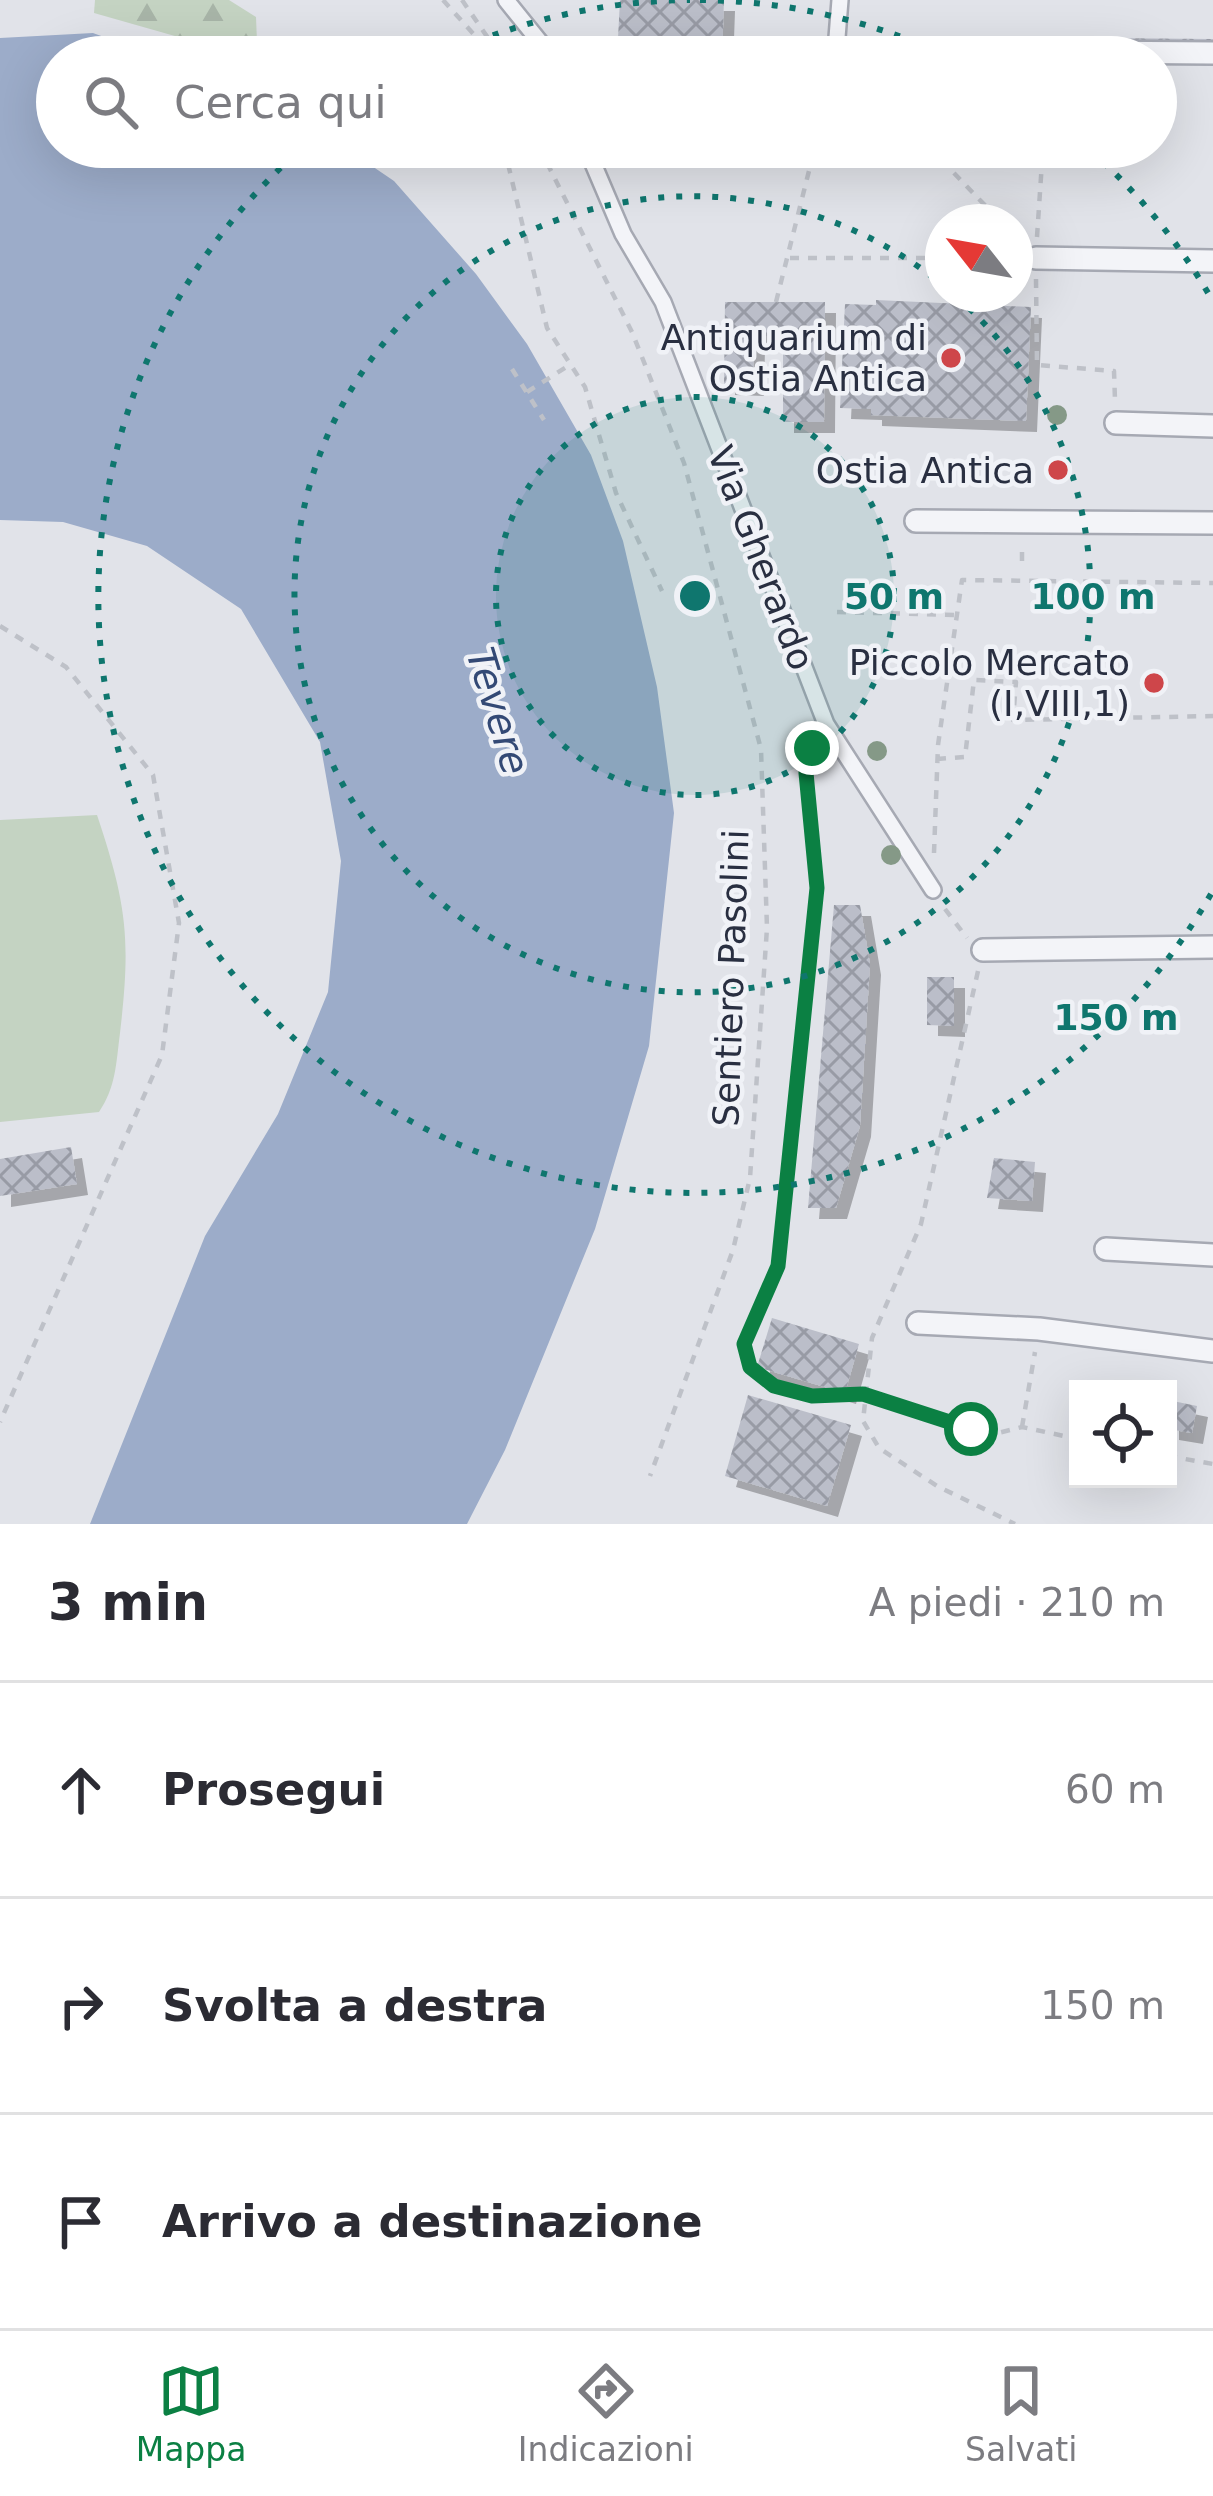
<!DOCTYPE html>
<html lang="it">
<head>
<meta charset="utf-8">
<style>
	:root { --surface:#fff; --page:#f2f2f3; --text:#2b2b33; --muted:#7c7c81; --line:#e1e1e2; --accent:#0b8043 }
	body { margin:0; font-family:"DejaVu Sans",sans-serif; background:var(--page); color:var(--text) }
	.controls { position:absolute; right:36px; bottom:36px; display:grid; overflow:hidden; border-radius:0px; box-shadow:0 12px 48px #0002 }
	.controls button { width:108px; height:108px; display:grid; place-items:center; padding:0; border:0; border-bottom:3px solid var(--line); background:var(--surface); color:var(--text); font:60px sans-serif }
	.compass { position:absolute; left:925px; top:204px; width:108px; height:108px; border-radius:50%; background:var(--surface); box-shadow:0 12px 48px #0002; rotate:301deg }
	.stop { position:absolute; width:36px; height:36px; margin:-27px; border:9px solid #0b8043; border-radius:50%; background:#fff }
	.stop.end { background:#0b8043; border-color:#fff; box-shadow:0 3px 12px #0008 }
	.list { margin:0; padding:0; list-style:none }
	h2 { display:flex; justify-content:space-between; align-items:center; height:156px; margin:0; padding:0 48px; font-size:51px }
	h2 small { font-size:39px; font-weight:400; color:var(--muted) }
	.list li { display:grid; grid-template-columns:78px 1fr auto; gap:36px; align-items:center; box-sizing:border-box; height:216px; padding:0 48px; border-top:3px solid var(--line) }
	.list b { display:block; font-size:45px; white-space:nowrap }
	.list em { font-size:39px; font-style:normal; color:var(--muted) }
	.icon { flex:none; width:66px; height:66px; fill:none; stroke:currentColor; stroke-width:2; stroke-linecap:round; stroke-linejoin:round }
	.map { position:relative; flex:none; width:1213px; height:1524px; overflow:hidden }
	.search { position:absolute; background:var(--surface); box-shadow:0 12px 48px #0002; left:36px; right:36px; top:36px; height:132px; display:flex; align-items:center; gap:30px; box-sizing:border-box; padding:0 42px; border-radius:66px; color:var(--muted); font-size:45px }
	.sheet { height:804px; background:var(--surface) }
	nav { display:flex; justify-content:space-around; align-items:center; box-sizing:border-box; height:168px; border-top:3px solid var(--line); background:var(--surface); font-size:33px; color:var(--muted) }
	nav a { display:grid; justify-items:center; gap:6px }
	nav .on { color:var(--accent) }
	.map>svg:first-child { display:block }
	.grass { fill:#c4d3c2 }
	.forest { fill:url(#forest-firs) }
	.water { fill:#9cacc9 }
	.building { fill:url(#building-cross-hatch); filter:url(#shadow) }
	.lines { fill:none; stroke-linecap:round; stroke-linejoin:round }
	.service-casing { stroke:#a6a9b3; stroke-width:20 }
	.pedestrian-casing { stroke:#a6a9b3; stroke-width:26 }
	.path { stroke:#bec1c8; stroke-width:4.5; stroke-dasharray:9 9; stroke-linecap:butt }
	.service { stroke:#f3f4f8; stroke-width:15 }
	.pedestrian { stroke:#f3f4f8; stroke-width:21 }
	.tree { fill:#859987 }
	.route { stroke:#0b8043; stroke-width:15 }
	.ring { fill:none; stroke:#0f766e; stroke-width:6; stroke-dasharray:6 12 }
	.poi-dot { fill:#ce464a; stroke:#f0f2f7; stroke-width:4.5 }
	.labels { text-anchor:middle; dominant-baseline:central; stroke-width:9; stroke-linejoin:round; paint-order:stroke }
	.poi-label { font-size:36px; fill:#292f41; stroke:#f0f2f7; text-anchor:end }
	.street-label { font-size:36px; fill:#292f41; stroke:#f0f2f7 }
	.water-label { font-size:39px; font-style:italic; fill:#334975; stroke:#f0f2f7 }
	.centre { fill:#0f766e; stroke:#f0f2f7; stroke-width:6 }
	.ring-label { font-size:36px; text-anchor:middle; font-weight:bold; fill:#0f766e; stroke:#f0f2f7; stroke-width:9; stroke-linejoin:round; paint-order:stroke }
</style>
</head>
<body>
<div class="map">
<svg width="1213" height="1524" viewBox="0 0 1213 1524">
	<defs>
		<pattern id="forest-firs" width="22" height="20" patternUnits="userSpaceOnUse" patternTransform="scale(3)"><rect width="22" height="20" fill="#c4d3c2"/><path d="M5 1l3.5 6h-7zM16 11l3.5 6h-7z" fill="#a8b5a8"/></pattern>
		<pattern id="building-cross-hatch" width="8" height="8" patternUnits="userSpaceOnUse" patternTransform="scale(3)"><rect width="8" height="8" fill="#bbbec9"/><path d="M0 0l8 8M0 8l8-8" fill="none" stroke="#989ba5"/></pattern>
		<filter id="shadow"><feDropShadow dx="11" dy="11" stdDeviation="0" flood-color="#0004"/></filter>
	</defs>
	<rect width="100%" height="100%" fill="#e1e3e9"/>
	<path class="grass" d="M97 815C127 905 131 939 120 1033 116 1064 116 1087 99 1112L0 1122V820Z"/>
	<path class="forest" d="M95 0H229L256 17 257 42 231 52 94 13Z"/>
	<path class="water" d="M93 33 158 57H57V147H344L394 181 476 274 527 344 591 455 623 541 657 687 674 813 649 1046 595 1229 505 1450 467 1524H90L205 1236 278 1114 328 992 341 861 320 742 241 609 147 546 63 522 0 520V38Z"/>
	<path class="building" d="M620 0H724L722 57H617Z
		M1101 38 1213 39V44L1101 42Z
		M876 300 1031 307 1026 421 871 415V409L840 408 845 304 876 305Z
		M725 302H825L824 422H783V336H754L753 385 724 384Z
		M834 905H860L870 964 860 1126 836 1208H808Z
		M927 977H954V1026L927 1025Z
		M71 1147 77 1184 0 1196V1159Z
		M994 1158 1035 1162 1032 1201 987 1198Z
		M772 1318 859 1344 845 1393 757 1367Z
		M748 1395 851 1425 827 1506 725 1476Z
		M1168 1400 1197 1406 1192 1433 1168 1429Z"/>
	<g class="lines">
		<g class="service-casing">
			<path id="service" d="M506 0 552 57
				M836 50 840 0
				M586 147 623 234 663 302 826 724 933 890"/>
		</g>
		<g class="pedestrian-casing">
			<path id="pedestrian" d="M836 50 1213 53
				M1036 258 1213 261
				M1116 423 1213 426
				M916 521 1213 523
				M983 950 1213 947
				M1106 1249 1213 1255
				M918 1323 1039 1329 1213 1351"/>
		</g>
		<path class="path" d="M443 0 494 57
			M462 0 501 57
			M504 147 547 328 585 387 616 493 662 591
			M539 147 632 332 684 463 761 749 767 928 750 1178 733 1250 650 1476
			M929 147 1001 222
			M1037 237 1043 147
			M790 258H943
			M1036 279 1037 365 1114 371 1115 400
			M776 302 815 147
			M512 369 544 420
			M527 392 568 366
			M1022 561V543
			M837 612 957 615
			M0 626 66 667 153 775 179 923 162 1055 0 1422
			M815 744 806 774 817 888 803 1039 778 1266 744 1344 750 1367 774 1386 812 1396 863 1394 994 1434 1022 1427 1078 1439
			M937 759 965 757 974 680 1016 682 1013 720 1213 716
			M934 853 938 745 962 580 1213 583
			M945 909 967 938
			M978 971 921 1224 872 1338 863 1421 879 1448 937 1486 1015 1524
			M1136 1384 1164 1389
			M1022 1427 1035 1352
			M1168 1456 1213 1464"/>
		<use href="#service" class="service"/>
		<use href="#pedestrian" class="pedestrian"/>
	</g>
	<g class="tree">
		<circle cx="1057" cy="415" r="10"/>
		<circle cx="877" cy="751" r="10"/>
		<circle cx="891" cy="855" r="10"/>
	</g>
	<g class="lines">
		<path class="route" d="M812 748 806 773 817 888 778 1266 744 1344 750 1367 774 1386 812 1396 863 1394 971 1429"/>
	</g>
	<circle cx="695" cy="596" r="199" fill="#0f766e" fill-opacity=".12"/>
	<g class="ring">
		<circle cx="695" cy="596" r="199"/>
		<path d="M956 296A398 398 0 1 1 943 285"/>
		<path d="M1211 894A596 596 0 1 1 300 150M443 56A596 596 0 0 1 690 0M700 0A596 596 0 0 1 947 56M1090 150A596 596 0 0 1 1211 298"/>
	</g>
	<g class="poi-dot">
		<circle cx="951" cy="358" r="12"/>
		<circle cx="1058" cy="470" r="12"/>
		<circle cx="1154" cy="683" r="12"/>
	</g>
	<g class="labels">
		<g class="poi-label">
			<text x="927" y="337">Antiquarium di<tspan x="927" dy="41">Ostia Antica</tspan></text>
			<text x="1034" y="470">Ostia Antica</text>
			<text x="1130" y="662">Piccolo Mercato<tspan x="1130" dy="41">(I,VIII,1)</tspan></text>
		</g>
		<g class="street-label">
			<text transform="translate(761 558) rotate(69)">Via Gherardo</text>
			<text transform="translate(731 978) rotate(-88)">Sentiero Pasolini</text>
		</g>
		<g class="water-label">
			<text transform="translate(498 711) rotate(73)">Tevere</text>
		</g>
	</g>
	<circle cx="695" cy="596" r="18" class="centre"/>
	<g class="ring-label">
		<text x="894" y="609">50 m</text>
		<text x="1093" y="609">100 m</text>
		<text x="1116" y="1030">150 m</text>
	</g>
</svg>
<div class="controls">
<button><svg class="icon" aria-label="locate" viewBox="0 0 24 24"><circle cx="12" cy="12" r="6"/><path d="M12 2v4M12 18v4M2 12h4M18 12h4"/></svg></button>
</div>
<svg class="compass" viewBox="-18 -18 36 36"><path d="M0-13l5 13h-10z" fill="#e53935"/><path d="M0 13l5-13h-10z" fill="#7c7c81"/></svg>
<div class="stop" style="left:971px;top:1429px"></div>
<div class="stop end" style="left:812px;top:748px"></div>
<div class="search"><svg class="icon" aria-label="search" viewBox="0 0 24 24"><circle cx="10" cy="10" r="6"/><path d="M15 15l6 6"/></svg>Cerca qui</div>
</div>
<section class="sheet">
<h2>3 min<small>A piedi · 210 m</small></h2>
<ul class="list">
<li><svg class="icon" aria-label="ahead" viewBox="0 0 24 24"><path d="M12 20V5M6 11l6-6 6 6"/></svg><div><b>Prosegui</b></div><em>60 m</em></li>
<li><svg class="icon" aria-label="right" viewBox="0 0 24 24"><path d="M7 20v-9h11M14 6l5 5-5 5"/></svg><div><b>Svolta a destra</b></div><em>150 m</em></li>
<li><svg class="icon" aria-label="arrive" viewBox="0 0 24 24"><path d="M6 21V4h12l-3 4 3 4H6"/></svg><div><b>Arrivo a destinazione</b></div></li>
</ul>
</section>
<nav>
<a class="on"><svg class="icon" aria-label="map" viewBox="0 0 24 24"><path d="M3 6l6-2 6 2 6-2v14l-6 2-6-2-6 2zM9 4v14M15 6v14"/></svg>Mappa</a>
<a><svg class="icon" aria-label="directions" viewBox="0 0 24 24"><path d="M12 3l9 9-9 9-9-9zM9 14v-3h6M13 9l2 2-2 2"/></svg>Indicazioni</a>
<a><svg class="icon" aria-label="saved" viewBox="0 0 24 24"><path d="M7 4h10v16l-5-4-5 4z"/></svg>Salvati</a>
</nav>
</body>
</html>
